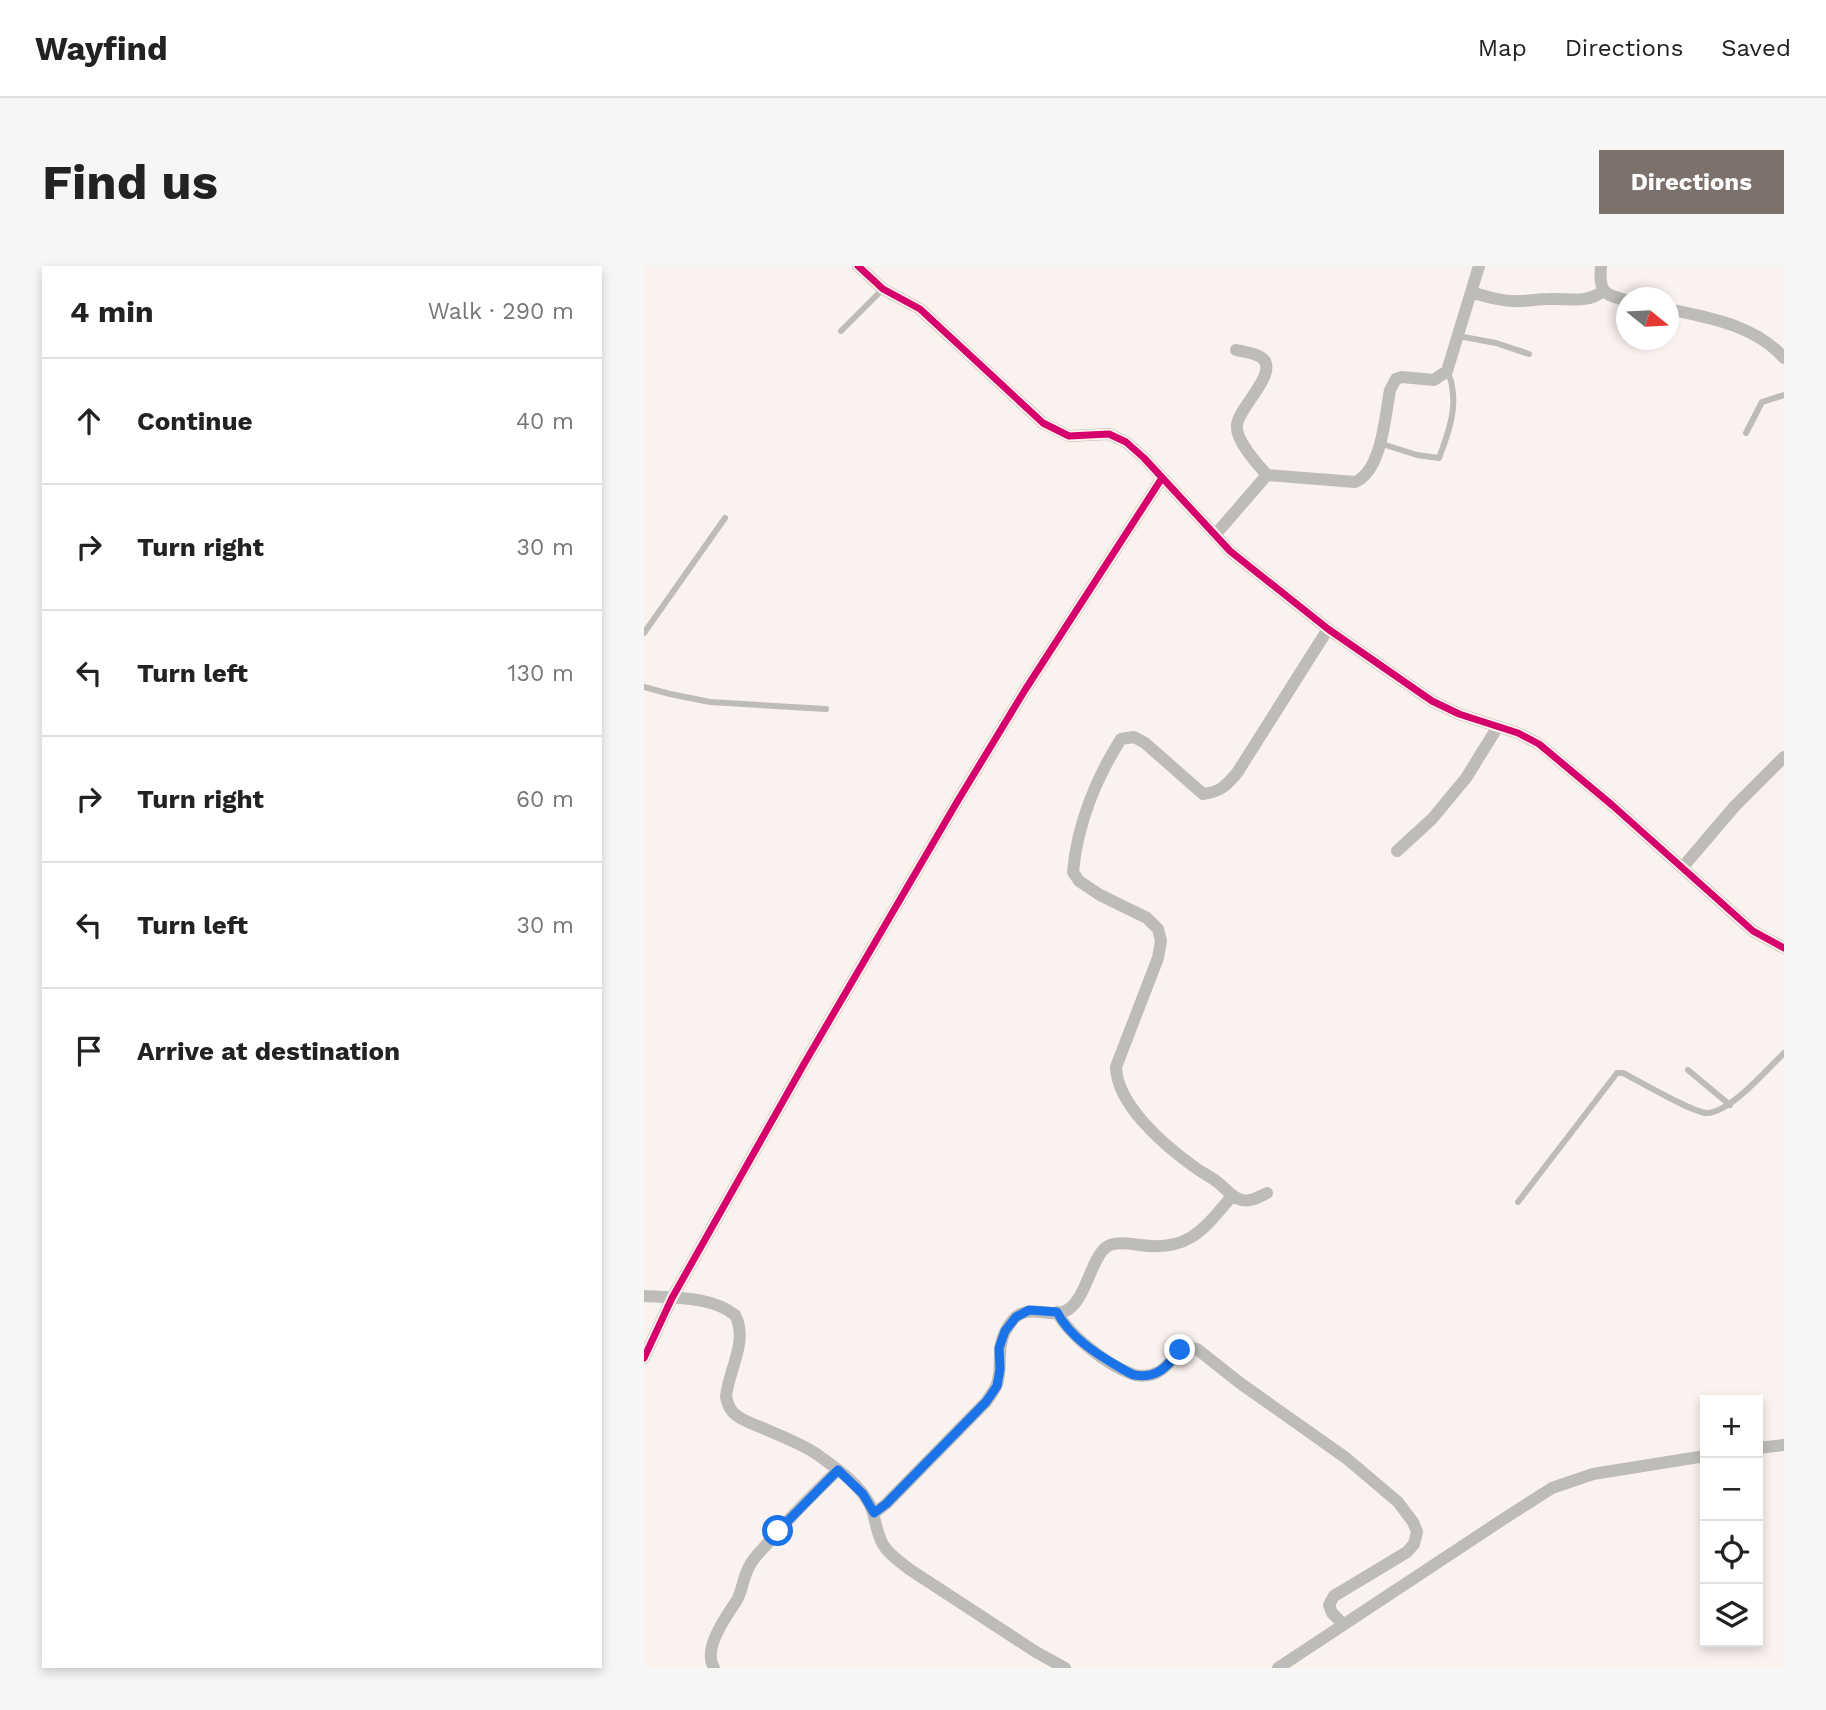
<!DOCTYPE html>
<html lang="en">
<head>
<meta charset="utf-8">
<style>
	:root { --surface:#fff; --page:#f6f6f6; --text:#222; --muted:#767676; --line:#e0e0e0; --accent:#7d716c }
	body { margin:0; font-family:"Work Sans",sans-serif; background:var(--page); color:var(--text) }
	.controls { position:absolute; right:21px; bottom:21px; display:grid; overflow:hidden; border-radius:0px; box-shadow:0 4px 10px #0003 }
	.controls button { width:63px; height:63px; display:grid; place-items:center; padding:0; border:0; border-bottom:2px solid var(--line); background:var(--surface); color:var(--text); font:35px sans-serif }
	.compass { position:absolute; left:972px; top:21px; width:63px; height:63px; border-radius:50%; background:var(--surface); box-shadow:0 4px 10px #0003; rotate:108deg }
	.stop { position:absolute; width:21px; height:21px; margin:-16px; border:5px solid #1a73e8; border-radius:50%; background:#fff }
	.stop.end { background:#1a73e8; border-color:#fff; box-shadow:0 2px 7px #0008 }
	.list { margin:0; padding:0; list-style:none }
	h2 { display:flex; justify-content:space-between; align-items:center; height:91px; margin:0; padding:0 28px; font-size:30px }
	h2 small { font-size:23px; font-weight:400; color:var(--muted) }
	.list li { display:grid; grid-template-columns:46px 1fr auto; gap:21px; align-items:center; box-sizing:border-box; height:126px; padding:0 28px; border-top:2px solid var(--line) }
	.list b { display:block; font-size:26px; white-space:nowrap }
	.list em { font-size:23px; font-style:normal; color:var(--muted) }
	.icon { flex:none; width:38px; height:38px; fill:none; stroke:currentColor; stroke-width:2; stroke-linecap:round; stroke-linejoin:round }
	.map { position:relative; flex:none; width:1140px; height:1402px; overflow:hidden; border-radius:0px }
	header { display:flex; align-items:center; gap:42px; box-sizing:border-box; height:98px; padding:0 35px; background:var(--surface); border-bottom:2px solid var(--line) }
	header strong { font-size:33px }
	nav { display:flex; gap:38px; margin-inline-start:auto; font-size:24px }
	.intro { display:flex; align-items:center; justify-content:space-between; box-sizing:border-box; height:168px; padding:0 42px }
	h1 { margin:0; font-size:49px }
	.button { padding:18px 32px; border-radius:0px; background:var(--accent); color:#fff; font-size:24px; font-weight:700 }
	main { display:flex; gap:42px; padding:0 42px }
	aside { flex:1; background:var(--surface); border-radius:0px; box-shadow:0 4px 10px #0003 }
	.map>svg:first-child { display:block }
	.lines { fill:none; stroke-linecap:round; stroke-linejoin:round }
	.service { stroke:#bebcb8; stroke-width:6 }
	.minor { stroke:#bebcb8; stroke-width:12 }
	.cycleway-casing { stroke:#fef1ea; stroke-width:11 }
	.cycleway { stroke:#d6006c; stroke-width:7 }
	.route { stroke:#1a73e8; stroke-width:9 }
</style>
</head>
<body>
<header>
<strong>Wayfind</strong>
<nav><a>Map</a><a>Directions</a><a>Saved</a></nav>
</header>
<div class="intro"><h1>Find us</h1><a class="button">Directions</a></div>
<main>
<aside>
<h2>4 min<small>Walk · 290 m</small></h2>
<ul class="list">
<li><svg class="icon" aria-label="ahead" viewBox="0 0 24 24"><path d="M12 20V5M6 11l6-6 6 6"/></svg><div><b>Continue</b></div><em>40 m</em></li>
<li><svg class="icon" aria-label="right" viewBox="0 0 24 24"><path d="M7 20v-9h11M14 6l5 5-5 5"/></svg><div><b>Turn right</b></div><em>30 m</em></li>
<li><svg class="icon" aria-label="left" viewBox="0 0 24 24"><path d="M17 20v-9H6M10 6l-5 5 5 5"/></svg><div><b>Turn left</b></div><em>130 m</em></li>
<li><svg class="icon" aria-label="right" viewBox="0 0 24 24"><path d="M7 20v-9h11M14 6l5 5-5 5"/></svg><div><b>Turn right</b></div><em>60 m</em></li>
<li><svg class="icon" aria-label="left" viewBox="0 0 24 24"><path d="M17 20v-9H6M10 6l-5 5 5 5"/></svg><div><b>Turn left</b></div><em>30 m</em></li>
<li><svg class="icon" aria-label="arrive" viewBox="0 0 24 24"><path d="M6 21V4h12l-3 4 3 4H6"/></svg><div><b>Arrive at destination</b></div></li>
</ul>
</aside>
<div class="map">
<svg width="1140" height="1402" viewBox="0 0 1140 1402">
	<rect width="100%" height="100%" fill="#faf2ee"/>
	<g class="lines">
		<path class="service" d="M197 65 239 23
			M814 70 852 77 885 88
			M1102 167 1118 136 1140 129
			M735 177 773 189 795 192C803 171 813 144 808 121 808 115 805 110 803 105
			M0 367 81 252
			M0 421 26 428 66 436 182 443
			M1044 804 1086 839
			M874 936 973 807H979C995 815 1049 847 1063 847 1087 846 1123 803 1140 787"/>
		<path class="minor" d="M214 0 239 23 276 43 399 157 425 170 465 168 482 176 500 192 586 285 684 363 788 435 815 448 874 467 895 478 968 539 1109 665 1140 682
			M957 0C955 25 959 29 982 34
			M827 26C843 31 860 36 877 35 886 35 895 33 905 33 924 32 943 38 959 25
			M1024 43C1066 52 1111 59 1140 92
			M592 84C600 86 612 87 618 92 636 106 594 142 593 159 591 174 613 198 623 209
			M571 269 623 209 711 216C738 205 741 150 746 124L752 113 758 111 790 114 803 105 835 0
			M753 585 788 553 822 512 853 462
			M1038 602 1090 541 1140 491
			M623 927C615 931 607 936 598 934 587 932 581 921 572 915 565 910 557 906 549 900 520 879 473 839 472 801L514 692 517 675 514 663 503 652 456 629 435 615 429 606C433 559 452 512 477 473L490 471 501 477 559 528C576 526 582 520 593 507L684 363
			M0 1030C30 1032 67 1030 91 1049 105 1075 84 1105 82 1131 84 1139 86 1145 92 1149 101 1156 112 1159 121 1163 139 1171 158 1178 174 1189 193 1203 213 1216 225 1237 231 1248 231 1260 236 1272 240 1285 254 1294 265 1303L392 1386 421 1402
			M413 1046C425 1069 463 1099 488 1108 495 1111 507 1110 514 1106 530 1098 532 1078 553 1083L596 1117 702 1192 754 1236 769 1256 773 1266 770 1278 763 1286 690 1330 685 1339 688 1347 699 1358
			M0 1092 28 1032 160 798 313 536 381 424 518 212
			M1114 1182 1140 1179
			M230 1247 242 1238 342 1136C346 1130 351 1124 353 1118 359 1100 352 1083 361 1066 379 1028 405 1057 425 1043 443 1030 448 989 464 980 473 975 487 978 496 979 545 986 560 963 588 930
			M70 1402C58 1383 82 1351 93 1334 99 1323 99 1310 106 1299 110 1291 117 1285 123 1278 145 1252 169 1228 194 1204
			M634 1402 858 1254 908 1222 949 1208 1061 1190"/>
		<g class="cycleway-casing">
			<path id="cycleway" d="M214 0 239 23 276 43 399 157 425 170 465 168 482 176 500 192 586 285 684 363 788 435 815 448 874 467 895 478 968 539 1109 665 1140 682
				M0 1092 28 1032 160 798 313 536 381 424 518 212"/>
		</g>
		<use href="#cycleway" class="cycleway"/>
	</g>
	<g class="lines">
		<path class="route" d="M134 1265 194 1204 219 1228 230 1247 242 1238 342 1136 353 1120 356 1103 355 1082 361 1065 372 1051 385 1044 413 1046C426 1071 451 1087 475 1101 480 1104 485 1107 490 1109 497 1110 506 1110 512 1107 522 1103 529 1092 536 1084"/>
	</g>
</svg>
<div class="controls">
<button>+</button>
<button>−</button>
<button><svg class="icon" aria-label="locate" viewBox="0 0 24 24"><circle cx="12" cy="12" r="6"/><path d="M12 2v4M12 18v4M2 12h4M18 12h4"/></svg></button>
<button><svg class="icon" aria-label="layers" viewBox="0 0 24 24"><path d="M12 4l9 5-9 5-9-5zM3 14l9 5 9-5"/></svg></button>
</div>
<svg class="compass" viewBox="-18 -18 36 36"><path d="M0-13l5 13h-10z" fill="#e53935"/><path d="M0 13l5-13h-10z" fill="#767676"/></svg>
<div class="stop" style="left:134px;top:1265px"></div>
<div class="stop end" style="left:536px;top:1084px"></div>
</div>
</main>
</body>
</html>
